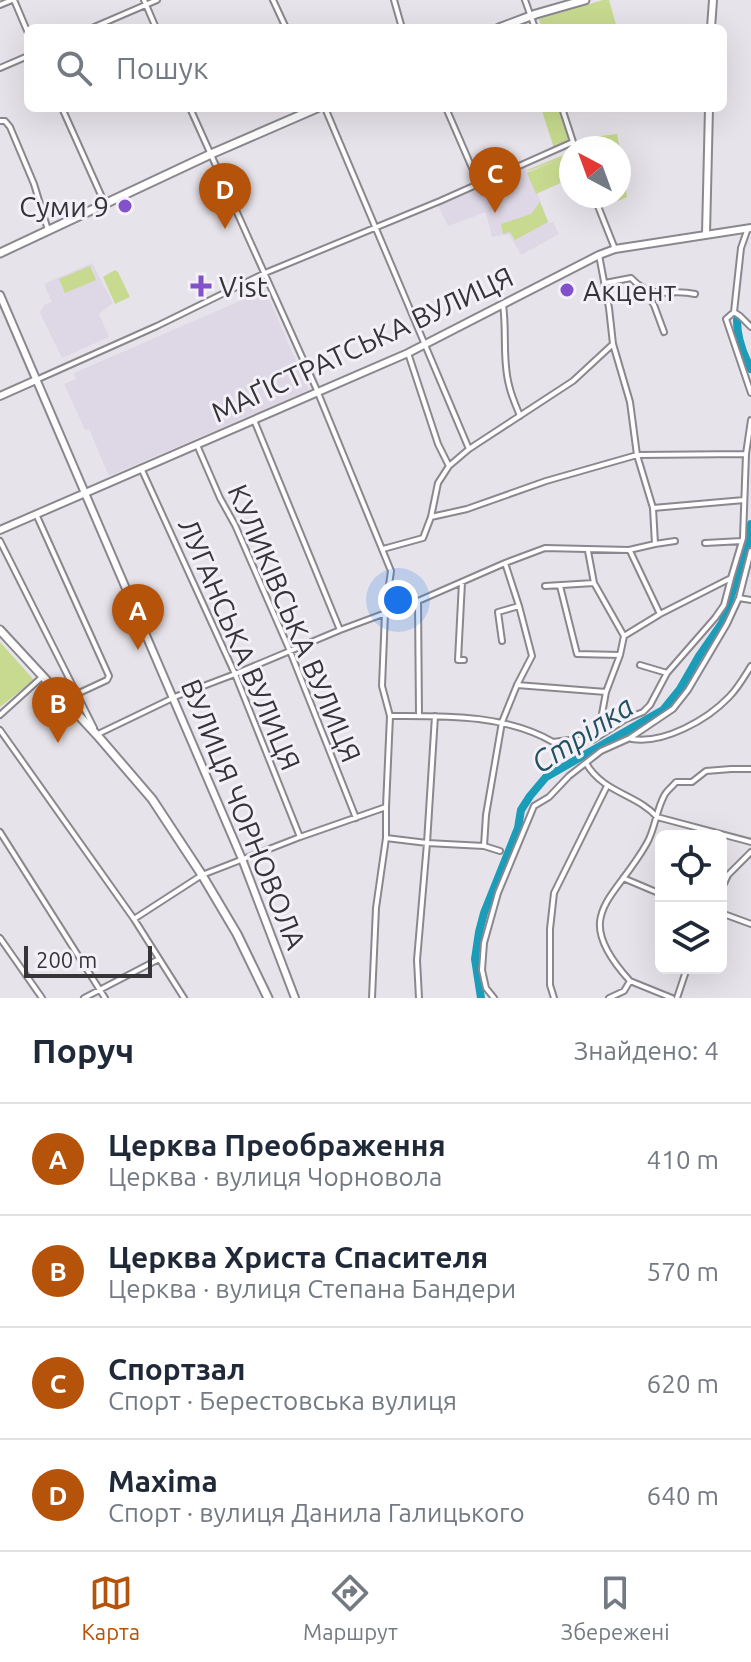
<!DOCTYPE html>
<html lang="uk">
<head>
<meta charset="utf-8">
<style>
	:root { --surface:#fff; --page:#f2f2f3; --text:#1f2937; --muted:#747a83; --line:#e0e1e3; --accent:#b45309 }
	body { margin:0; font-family:Ubuntu,sans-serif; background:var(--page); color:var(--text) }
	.controls { position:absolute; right:24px; bottom:24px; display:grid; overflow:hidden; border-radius:12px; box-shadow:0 8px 32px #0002 }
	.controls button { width:72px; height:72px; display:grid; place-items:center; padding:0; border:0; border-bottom:2px solid var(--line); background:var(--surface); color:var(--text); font:40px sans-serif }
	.compass { position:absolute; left:559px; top:136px; width:72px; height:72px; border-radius:50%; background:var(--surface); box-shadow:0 8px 32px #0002; rotate:319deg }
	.scale { position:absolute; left:24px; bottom:20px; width:128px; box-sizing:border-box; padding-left:8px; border:4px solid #353437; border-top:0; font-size:22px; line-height:28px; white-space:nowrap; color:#353437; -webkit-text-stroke:6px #f4f0f8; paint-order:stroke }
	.you { position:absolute; left:398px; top:600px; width:28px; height:28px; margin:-20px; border:6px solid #fff; border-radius:50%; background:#1a73e8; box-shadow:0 0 0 12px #1a73e833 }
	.badge { display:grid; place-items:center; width:52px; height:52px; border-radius:50%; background:var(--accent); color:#fff; font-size:26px; font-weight:700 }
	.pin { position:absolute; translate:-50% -66px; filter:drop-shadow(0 2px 4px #0008) }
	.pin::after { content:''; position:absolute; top:42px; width:28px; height:24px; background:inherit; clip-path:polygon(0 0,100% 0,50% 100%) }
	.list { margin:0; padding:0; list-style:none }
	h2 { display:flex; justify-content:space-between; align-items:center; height:104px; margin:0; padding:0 32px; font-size:34px }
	h2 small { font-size:26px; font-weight:400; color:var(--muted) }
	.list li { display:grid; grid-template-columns:52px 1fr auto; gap:24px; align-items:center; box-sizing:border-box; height:112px; padding:0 32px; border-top:2px solid var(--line) }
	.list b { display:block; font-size:30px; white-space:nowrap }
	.list p { margin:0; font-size:26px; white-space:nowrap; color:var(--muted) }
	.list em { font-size:26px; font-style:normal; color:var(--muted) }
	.icon { flex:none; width:44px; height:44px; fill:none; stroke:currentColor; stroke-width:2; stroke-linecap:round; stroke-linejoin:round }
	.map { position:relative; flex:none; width:751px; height:998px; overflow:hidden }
	.search { position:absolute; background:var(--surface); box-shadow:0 8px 32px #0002; left:24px; right:24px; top:24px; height:88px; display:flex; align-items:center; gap:20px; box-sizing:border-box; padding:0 28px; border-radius:12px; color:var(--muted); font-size:30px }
	.sheet { height:552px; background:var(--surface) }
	nav { display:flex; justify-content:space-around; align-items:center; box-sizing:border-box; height:112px; border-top:2px solid var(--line); background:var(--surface); font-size:22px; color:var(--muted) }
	nav a { display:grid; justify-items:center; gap:4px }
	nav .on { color:var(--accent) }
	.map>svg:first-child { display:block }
	.built { fill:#ded7e5 }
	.green { fill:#c8da8f }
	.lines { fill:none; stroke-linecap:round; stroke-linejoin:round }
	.river { stroke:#1b9cb9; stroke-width:8 }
	.street-casing { stroke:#8b878e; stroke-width:8 }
	.secondary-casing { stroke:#8b878e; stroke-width:10 }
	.primary-casing { stroke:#8b878e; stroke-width:11 }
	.street { stroke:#fff; stroke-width:4 }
	.secondary { stroke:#fff; stroke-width:6 }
	.primary { stroke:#fff; stroke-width:7 }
	.poi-dot { fill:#8351ca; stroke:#f4f0f8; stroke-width:3 }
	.labels { text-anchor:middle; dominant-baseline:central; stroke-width:6; stroke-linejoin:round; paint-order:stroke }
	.poi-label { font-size:28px; fill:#353437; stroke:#f4f0f8; text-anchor:start }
	.street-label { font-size:28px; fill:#353437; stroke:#f4f0f8 }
	.water-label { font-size:30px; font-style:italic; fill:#21525f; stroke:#f4f0f8 }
</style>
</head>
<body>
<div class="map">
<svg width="751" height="998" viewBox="0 0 751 998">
	<rect width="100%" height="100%" fill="#e7e3ea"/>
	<path class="built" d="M560 158 569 180 537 193 549 223 553 222 559 234 521 255 509 234 492 237 486 212 448 226 437 203 524 164 527 172Z
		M92 263 113 303 99 314 109 337 62 358 40 313 44 305 52 302 44 284Z
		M265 290 309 390 109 476 89 429 85 430 64 384 76 379 74 373Z"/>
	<path class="green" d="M603 0H609L617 28H542L539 19Z
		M541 108H560L570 140 554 148Z
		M617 134 627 183 625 184 627 197 618 201 616 196H619V148H597L593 137Z
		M571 152V178L536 194 527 173 560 159 528 171 527 170Z
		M540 202 548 222 515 240 510 232 503 234 501 224 531 214Z
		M90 266 96 280 65 293 59 279Z
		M115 270 118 272 130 297 115 304 103 277Z
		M0 642 34 680 0 707Z"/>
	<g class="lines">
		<path class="river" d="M737 320C737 337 743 354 751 369
			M481 998 475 959 479 932 484 913 518 828 521 810 530 796 546 777 663 710 680 689 699 656 722 623 748 546 751 524"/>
		<g class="street-casing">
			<path id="street" d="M14 0 28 33
				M144 0 156 28
				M273 0 286 28
				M394 0 402 28
				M525 0 535 28
				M0 5 12 0
				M92 28 157 0
				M0 68 28 56
				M62 108 105 204
				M190 108 316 388 391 571 385 613 382 686 390 716 386 807V838L376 908 372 998
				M325 108 469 449
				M446 108 479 184
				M562 108 575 148
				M0 121H5L10 127 34 184 48 230
				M594 196 615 249
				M599 255 609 308 613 344 630 402 637 455 653 508 655 544
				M605 283 631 278C655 303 667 287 695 294
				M644 291 654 305 664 332
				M503 305C507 331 502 359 509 385 511 395 516 406 520 416
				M734 312 726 319 751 393
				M734 312 741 248 748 228
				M734 312 740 316 751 327
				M408 353 438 444 449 466
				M36 380 157 326 265 273 440 201 573 142
				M254 420 340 630
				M197 445 220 498 235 525 290 651 356 818
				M141 468 235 674 300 837
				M653 508 744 500
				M36 514 109 676 107 680 64 700
				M431 517 467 509 546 481 637 455 746 454
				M0 541 94 728
				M705 543 742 541
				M383 549 423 538 431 517 438 483 449 466 469 449 573 381 613 344
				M588 551 594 583 624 636
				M630 551 660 614
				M462 582 458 660H464
				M545 586 594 583
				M560 586 577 654 620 655
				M739 598 751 600
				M418 601 419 715
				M502 641 498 612 519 606
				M640 665 667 673
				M517 685 606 692
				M0 715 42 677
				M390 716C444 716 505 714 553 742L569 740H593L626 719 643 712 650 705 667 673 715 618 724 605 731 578
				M0 730 134 919 184 998
				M98 734 177 696 235 674 340 630 418 601 505 563 545 548 629 550 655 544 675 541
				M598 736 606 692 620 655 624 636 660 614 731 578 743 538 746 454 751 420
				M632 739C664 744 707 720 729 697 738 688 744 677 751 666
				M586 763C603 793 637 794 657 817L751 842
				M0 832 105 998
				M386 838 427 843 484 846 500 851
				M484 846 486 815 502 722 517 685 532 656 519 606 505 563
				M623 878 661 894
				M721 890 728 875 751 852
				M721 913 751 924
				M134 919 202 875 300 837 386 807
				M0 938 42 998
				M630 981C569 914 614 902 647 843 655 829 656 811 664 796 666 791 672 787 676 782H692L706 771 731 769H751
				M84 998 159 959
				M419 998 417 960 427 843 435 716
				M494 998 486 988 482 970 484 943 498 893 534 806 549 797 569 776 601 751 630 738 673 709 688 690 727 624 739 598 751 551
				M554 998 550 985V929L554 893 607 786
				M609 998 624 991 630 981 672 998
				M677 998 687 968"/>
		</g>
		<g class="secondary-casing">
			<path id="secondary" d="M711 28 713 0
				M706 234 709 108
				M0 295 242 859 295 998
				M0 396 36 380
				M0 530 408 353 599 255 615 249 751 228"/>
		</g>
		<g class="primary-casing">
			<path id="primary" d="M499 28 536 14 585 0
				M0 253 211 154 317 108
				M0 630 97 735 152 799 202 875 237 934 268 998"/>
		</g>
		<use href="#street" class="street"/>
		<use href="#secondary" class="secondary"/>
		<use href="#primary" class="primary"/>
	</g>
	<g class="poi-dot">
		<circle cx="125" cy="206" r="8"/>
		<path d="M197 274h8v8h8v8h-8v8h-8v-8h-8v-8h8z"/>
		<circle cx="567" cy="290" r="8"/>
	</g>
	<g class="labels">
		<g class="poi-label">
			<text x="109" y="206" text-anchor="end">Суми 9</text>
			<text x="219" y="286">Vist</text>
			<text x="583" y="290">Акцент</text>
		</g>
		<g class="street-label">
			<text transform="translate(362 344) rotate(-25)">МАҐІСТРАТСЬКА ВУЛИЦЯ</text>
			<text transform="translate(295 623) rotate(67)">КУЛИКІВСЬКА ВУЛИЦЯ</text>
			<text transform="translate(240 644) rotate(67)">ЛУГАНСЬКА ВУЛИЦЯ</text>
			<text transform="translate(244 814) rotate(68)">ВУЛИЦЯ ЧОРНОВОЛА</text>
		</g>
		<g class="water-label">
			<text transform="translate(582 734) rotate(-33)">Стрілка</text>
		</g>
	</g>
</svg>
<div class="controls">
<button><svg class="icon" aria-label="locate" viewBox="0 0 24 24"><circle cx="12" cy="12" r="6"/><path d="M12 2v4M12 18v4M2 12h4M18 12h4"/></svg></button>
<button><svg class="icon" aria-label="layers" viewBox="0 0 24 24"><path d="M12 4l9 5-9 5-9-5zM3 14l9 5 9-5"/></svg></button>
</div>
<svg class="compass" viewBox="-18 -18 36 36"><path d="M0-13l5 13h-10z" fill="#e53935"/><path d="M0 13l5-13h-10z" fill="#747a83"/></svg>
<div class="scale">200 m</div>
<div class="you"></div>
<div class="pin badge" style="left:138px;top:650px">A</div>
<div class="pin badge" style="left:58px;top:743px">B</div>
<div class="pin badge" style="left:495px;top:213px">C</div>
<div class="pin badge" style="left:225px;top:229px">D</div>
<div class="search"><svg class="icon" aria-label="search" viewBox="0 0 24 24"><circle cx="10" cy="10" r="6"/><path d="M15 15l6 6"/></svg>Пошук</div>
</div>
<section class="sheet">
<h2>Поруч<small>Знайдено: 4</small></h2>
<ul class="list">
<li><span class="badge">A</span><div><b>Церква Преображення</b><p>Церква · вулиця Чорновола</p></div><em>410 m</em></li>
<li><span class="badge">B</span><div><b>Церква Христа Спасителя</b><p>Церква · вулиця Степана Бандери</p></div><em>570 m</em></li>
<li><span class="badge">C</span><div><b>Спортзал</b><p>Спорт · Берестовська вулиця</p></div><em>620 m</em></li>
<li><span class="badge">D</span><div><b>Maxima</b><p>Спорт · вулиця Данила Галицького</p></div><em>640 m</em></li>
</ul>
</section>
<nav>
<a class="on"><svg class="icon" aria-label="map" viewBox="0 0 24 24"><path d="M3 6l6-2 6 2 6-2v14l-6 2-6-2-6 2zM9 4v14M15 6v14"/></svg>Карта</a>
<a><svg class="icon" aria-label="directions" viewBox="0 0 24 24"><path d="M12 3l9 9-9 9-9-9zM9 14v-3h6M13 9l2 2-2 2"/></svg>Маршрут</a>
<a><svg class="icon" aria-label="saved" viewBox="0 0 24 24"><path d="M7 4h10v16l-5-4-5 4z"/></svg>Збережені</a>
</nav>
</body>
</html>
